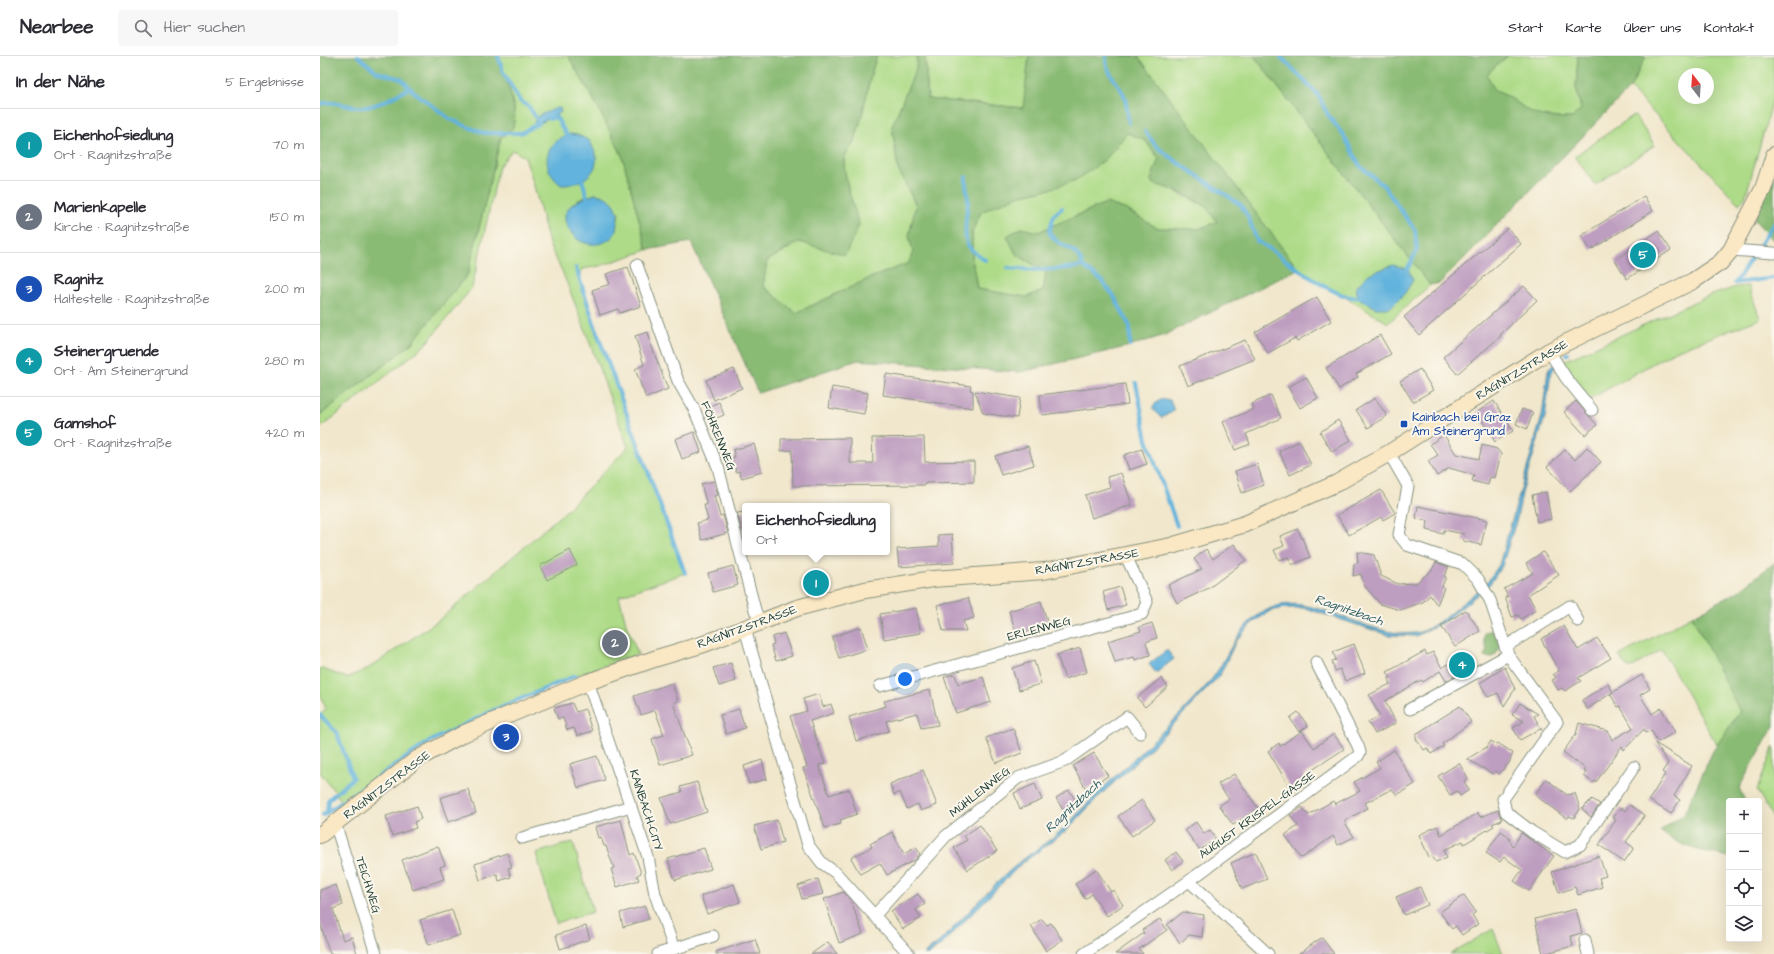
<!DOCTYPE html>
<html lang="de">
<head>
<meta charset="utf-8">
<style>
	:root { --surface:#fff; --page:#f7f7f7; --text:#2b2b33; --muted:#7c7c81; --line:#e1e1e2; --accent:#ea580c }
	body { margin:0; font-family:"Architects Daughter",sans-serif; background:var(--page); color:var(--text) }
	.controls { position:absolute; right:12px; bottom:12px; display:grid; overflow:hidden; border-radius:4px; box-shadow:0 4px 16px #0002 }
	.controls button { width:36px; height:36px; display:grid; place-items:center; padding:0; border:0; border-bottom:1px solid var(--line); background:var(--surface); color:var(--text); font:20px sans-serif }
	.compass { position:absolute; left:1358px; top:12px; width:36px; height:36px; border-radius:50%; background:var(--surface); box-shadow:0 4px 16px #0002; rotate:343deg }
	.you { position:absolute; left:585px; top:623px; width:14px; height:14px; margin:-10px; border:3px solid #fff; border-radius:50%; background:#1a73e8; box-shadow:0 0 0 6px #1a73e833 }
	.badge { display:grid; place-items:center; width:26px; height:26px; border-radius:50%; background:var(--accent); color:#fff; font-size:13px; font-weight:700 }
	.pin { position:absolute; translate:-50% -50%; border:2px solid #fff; box-shadow:0 1px 4px #0006 }
	.popup { position:absolute; left:422px; top:447px; width:148px; height:52px; box-sizing:border-box; display:grid; place-content:center; border-radius:4px; background:var(--surface); filter:drop-shadow(0 1px 3px #0005); font-size:13px; white-space:nowrap; color:var(--muted) }
	.popup b { font-size:15px; color:var(--text) }
	.popup::after { content:''; position:absolute; left:50%; top:100%; margin-left:-8px; border:8px solid transparent; border-top-color:var(--surface) }
	.list { margin:0; padding:0; list-style:none }
	h2 { display:flex; justify-content:space-between; align-items:center; height:52px; margin:0; padding:0 16px; font-size:17px }
	h2 small { font-size:13px; font-weight:400; color:var(--muted) }
	.list li { display:grid; grid-template-columns:26px 1fr auto; gap:12px; align-items:center; box-sizing:border-box; height:72px; padding:0 16px; border-top:1px solid var(--line) }
	.list b { display:block; font-size:15px; white-space:nowrap }
	.list p { margin:0; font-size:13px; white-space:nowrap; color:var(--muted) }
	.list em { font-size:13px; font-style:normal; color:var(--muted) }
	.icon { flex:none; width:22px; height:22px; fill:none; stroke:currentColor; stroke-width:2; stroke-linecap:round; stroke-linejoin:round }
	.map { position:relative; flex:none; width:1454px; height:898px; overflow:hidden }
	header { display:flex; align-items:center; gap:24px; box-sizing:border-box; height:56px; padding:0 20px; background:var(--surface); border-bottom:1px solid var(--line) }
	header strong { font-size:19px }
	nav { display:flex; gap:22px; margin-inline-start:auto; font-size:14px }
	.search { width:280px; height:36px; background:var(--page); display:flex; align-items:center; gap:10px; box-sizing:border-box; padding:0 14px; border-radius:4px; color:var(--muted); font-size:15px }
	main { display:flex }
	aside { flex:1; background:var(--surface) }
	.map>svg:first-child { display:block }
	.green { fill:#aedb88; stroke:#668c5e; fill-rule:evenodd }
	.forest { fill:#8abb74; stroke:#547c54; fill-rule:evenodd }
	.water { fill:#62b3dd; stroke:#407888 }
	.lines { fill:none; stroke-linecap:round; stroke-linejoin:round }
	.stream { stroke:#62b3dd; stroke-width:4 }
	.building { fill:#bd9dc0 }
	.street-casing { stroke:#889280; stroke-width:13 }
	.secondary-casing { stroke:#889280; stroke-width:18 }
	.street { stroke:#fff; stroke-width:11 }
	.secondary { stroke:#fae7c3; stroke-width:16 }
	.transit-dot { fill:#1a4fb4; stroke:#fbf7ec; stroke-width:1.5 }
	.labels { text-anchor:middle; dominant-baseline:central; stroke-width:4; stroke-linejoin:round; paint-order:stroke }
	.street-label { font-size:12px; fill:#1f3d34; stroke:#fbf7ec }
	.transit-label { font-size:12px; fill:#164399; stroke:#fbf7ec; text-anchor:start }
	.water-label { font-size:13px; font-style:italic; fill:#336067; stroke:#fbf7ec }
</style>
</head>
<body>
<header>
<strong>Nearbee</strong>
<div class="search"><svg class="icon" aria-label="search" viewBox="0 0 24 24"><circle cx="10" cy="10" r="6"/><path d="M15 15l6 6"/></svg>Hier suchen</div>
<nav><a>Start</a><a>Karte</a><a>Über uns</a><a>Kontakt</a></nav>
</header>
<main>
<aside>
<h2>In der Nähe<small>5 Ergebnisse</small></h2>
<ul class="list">
<li><span class="badge" style="background:#0f9aa8">1</span><div><b>Eichenhofsiedlung</b><p>Ort · Ragnitzstraße</p></div><em>70 m</em></li>
<li><span class="badge" style="background:#6b7280">2</span><div><b>Marienkapelle</b><p>Kirche · Ragnitzstraße</p></div><em>150 m</em></li>
<li><span class="badge" style="background:#1a4fb4">3</span><div><b>Ragnitz</b><p>Haltestelle · Ragnitzstraße</p></div><em>200 m</em></li>
<li><span class="badge" style="background:#0f9aa8">4</span><div><b>Steinergruende</b><p>Ort · Am Steinergrund</p></div><em>280 m</em></li>
<li><span class="badge" style="background:#0f9aa8">5</span><div><b>Gamshof</b><p>Ort · Ragnitzstraße</p></div><em>420 m</em></li>
</ul>
</aside>
<div class="map">
<svg width="1454" height="898" viewBox="0 0 1454 898">
	<rect width="100%" height="100%" fill="#fbf7ec"/>
	<filter id="ink" filterUnits="userSpaceOnUse"><feTurbulence type="fractalNoise" baseFrequency=".025" numOctaves="2"/><feDisplacementMap in="SourceGraphic" scale="8" xChannelSelector="R" yChannelSelector="G"/><feConvolveMatrix kernelMatrix="1 2 1 2 8 2 1 2 1" color-interpolation-filters="sRGB"/></filter>
	<filter id="wash" filterUnits="userSpaceOnUse"><feTurbulence type="fractalNoise" baseFrequency=".012" numOctaves="4" result="noise"/><feDisplacementMap in="SourceGraphic" scale="16" xChannelSelector="R" yChannelSelector="G"/><feGaussianBlur stdDeviation="0.9" result="paint"/><feColorMatrix in="noise" values="0 0 0 0 0 0 0 0 0 0 0 0 0 0 0 0 0 1.4 0 .05"/><feComposite in="paint" operator="in"/></filter>
	<g filter="url(#wash)">
		<rect width="100%" height="100%" fill="#f1e7cc"/>
		<path class="green" d="M178 0H248L272 40 302 99 327 194 280 210 262 213 260 221 278 279 365 517 299 540 307 571 318 598C214 634 107 674 23 747L0 716V660L6 653 0 638V612L27 622 49 612 119 564 247 454 308 391 261 263 242 215 230 191 213 126 205 101 192 94 179 111 152 232 104 290 0 372V359L91 288 148 218 181 81C186 78 191 76 193 71 200 53 183 18 178 0ZM276 138 284 140 299 157 296 173 246 157C252 144 263 142 276 138Z
			M557 0H597L596 13 572 70 578 113 596 150 589 180 593 195 589 207 550 222 476 257 443 230 447 205 479 186 539 169C533 148 525 127 524 105 524 97 534 89 536 81 545 54 547 26 557 0Z
			M605 0H709L704 52 608 43Z
			M818 0H934L1110 229 1068 267 978 213Z
			M1188 0H1258L1256 31 1261 53 1252 62C1239 62 1222 62 1211 56 1197 48 1191 40 1175 35L1167 19 1176 9Z
			M1326 0H1454V40L1425 142 1419 148 1310 32ZM1364 18H1388V42H1364Z
			M1314 59 1335 89 1275 129 1255 100Z
			M807 77 825 84 839 103 831 124 886 150 897 166 878 173 837 172 807 154 786 147 718 176 701 172 696 198 726 216 723 235 706 241 657 233 652 202V176L661 156 697 140 730 133Z
			M1429 230 1440 263 1355 295 1268 344 1242 306 1383 242 1416 231Z
			M1372 560 1420 655 1397 689 1342 594 1309 613 1299 600Z
			M1454 690V764L1437 734Z
			M253 786 273 856 236 867 216 797Z
			M1173 873 1183 898H1130Z"/>
		<path class="forest" d="M0 0H178C183 18 200 53 193 71 191 76 186 78 181 81L148 218 91 288 0 359Z
			M248 0H557C547 26 545 54 536 81 534 89 524 97 524 105 525 127 533 148 539 169L525 199 479 186 447 205 443 230 476 257 550 222 589 207 593 195 589 180 596 149 578 113 572 70 596 13 597 0H605L608 43 703 52 709 0H818L978 213 845 279 810 290 700 316 538 304 438 337 371 186 327 194 302 99 272 40ZM807 77 825 84 839 102 831 124 832 127 864 138 886 150 897 166 878 173 837 172 807 154 786 147 718 176 701 172 687 180 696 198 726 216 723 235 706 241 657 233 652 202V176L661 156 697 140 730 133 756 124 785 104Z
			M934 0H1188L1176 9 1167 19 1175 35C1191 40 1197 48 1211 56 1222 62 1239 62 1252 62L1261 53 1256 31 1258 0H1326L1310 32 1120 227 1110 229Z
			M1454 121V185L1434 163Z
			M1454 507V670L1419 732 1425 745H1409V801C1385 796 1359 791 1340 775L1364 758 1393 695 1420 656 1372 560 1417 536Z
			M1172 574 1181 589 1176 598 1171 602 1164 600 1167 594 1164 585 1165 577Z"/>
		<path class="water" d="M237 52H240L241 56 217 69 215 68 214 65 220 59Z
			M250 78 258 79 270 85C272 90 275 95 276 100 279 119 257 130 241 129 219 112 224 86 250 78Z
			M276 138C292 141 301 151 297 168 296 171 296 177 294 179 284 191 265 191 255 181 232 157 252 145 276 138Z
			M1073 209 1088 213 1093 224 1085 237 1070 252H1056L1038 242 1036 231 1049 218Z
			M1243 302 1231 316 1225 361 1203 433 1197 462 1182 510 1169 529 1125 565 1096 580 1068 579 985 552H964L950 555 932 567 916 585 900 619 828 695 773 746 746 775 701 808 621 889 609 898H604L619 886C646 860 671 830 700 806 714 794 730 785 744 772 754 763 762 752 772 743 810 705 851 670 887 629 910 603 913 570 949 553 989 533 1049 583 1095 577 1108 576 1128 559 1138 551 1157 535 1165 531 1179 509L1222 360 1228 315 1232 309Z
			M843 343 850 344 854 355 841 362 832 352 837 346Z
			M847 594 854 603 836 617 829 608Z"/>
		<g class="lines">
			<path class="stream" d="M38 0 57 16 81 23 94 36 130 63 148 71 164 77H201L219 67
				M178 0 183 16 200 45 209 51 219 66
				M786 0C784 15 798 26 804 39 807 47 807 58 809 67
				M960 0 998 39 1008 59 1024 80 1040 110 1063 129 1095 174 1097 194 1086 216
				M0 48C14 44 23 50 37 51 55 53 74 40 89 32
				M229 63 236 61 249 83
				M825 75 836 90 854 104 921 149 929 163 937 185C958 195 1019 251 1042 240
				M261 120 268 144
				M646 121C645 130 648 137 648 146 647 158 643 174 647 187 649 194 659 200 665 204
				M742 152 734 159 729 176C740 195 754 185 763 210
				M256 212 278 279 365 517
				M688 212C714 215 738 214 763 210L781 224 794 240 810 271V290
				M1416 226 1454 167
				M1415 227 1454 222
				M1247 298H1248
				M816 327 827 384 857 470
				M0 659 17 677 33 722 8 744 7 757
				M3 759 109 686 176 653 255 620"/>
		</g>
		<g id="blocks">
			<path class="building" d="M1324 140 1333 155 1271 194 1261 180Z
				M1188 172 1201 188 1099 279 1084 261Z
				M1338 175 1351 194 1307 223 1295 204Z
				M308 211 321 250 300 257 298 253 280 259 272 234 290 228 286 218Z
				M1204 230 1217 244 1180 279 1181 280 1137 318 1123 301Z
				M997 241 1011 265 977 285 975 282 948 297 935 276Z
				M328 276 331 289 348 333 326 342 315 313 324 309 315 280Z
				M1060 279 1071 298 1036 318 1038 321 1019 333 1006 312Z
				M925 284 935 303 868 330 860 310Z
				M414 313 422 332 394 344 386 324Z
				M1100 313 1113 334 1093 346 1080 325Z
				M566 318 651 330 650 334 653 335V352L563 339Z
				M986 321 998 342 980 352 968 331Z
				M805 328 808 348 722 359 720 339Z
				M512 331 548 337 544 358 509 352Z
				M655 335 700 342 697 362 663 357Z
				M951 339 961 362 926 378 930 388 915 394 903 366 934 353 932 348Z
				M1055 342 1067 360 1048 372 1036 354Z
				M1174 345 1193 375 1175 386 1157 356Z
				M1256 345 1277 369 1265 379 1244 356Z
				M399 346 404 359 394 363 388 351Z
				M1202 353 1213 357 1207 373 1196 368Z
				M1018 364 1031 384 1012 396 1000 376Z
				M374 376 381 396 362 403 355 383Z
				M1124 379 1136 398 1159 403 1162 389 1177 393 1181 398 1175 422 1170 421 1168 429 1152 425 1154 419 1129 412 1117 420 1108 405 1118 399 1110 388Z
				M604 381 605 406 654 405V426L605 427V429L473 430 472 394 461 395V383L530 382V407H553L552 382Z
				M980 385 991 409 970 419 959 395Z
				M434 388 442 416 422 422 419 415 416 416 412 402 415 401 413 394Z
				M708 390 714 409 681 419 675 400Z
				M1267 391 1281 406 1250 435 1227 411 1245 394 1255 404Z
				M822 393 827 408 809 414 804 399Z
				M937 408 944 429 922 437 915 415Z
				M801 417 812 449 772 462 765 439 790 431 787 421Z
				M394 425 398 439 394 440 400 460 403 459 408 477 382 484 377 467 388 464 384 449H387L381 428Z
				M1061 434 1075 457 1063 464 1061 461 1029 479 1017 459Z
				M1226 436 1231 463 1217 466 1212 439Z
				M1098 450 1167 464 1161 489 1143 485 1144 478 1124 474 1123 478 1106 474 1108 465 1096 463Z
				M425 456V474H422L417 457Z
				M978 473 990 501 972 509 968 501 959 504 954 494 964 490 960 480Z
				M632 478 634 507 579 511 577 493 619 490 618 479Z
				M914 488 926 504 889 532 857 547 848 529 882 513 874 503 886 493 893 503Z
				M250 494 257 509 227 524 220 510Z
				M1037 496 1054 499 1061 520 1078 528 1096 527 1112 514 1116 506 1129 511 1124 520 1126 521 1122 530 1124 532 1117 549 1110 539 1103 546 1080 554 1060 548 1044 529 1041 518 1033 520 1034 508 1038 507Z
				M1223 496 1239 519 1208 539 1216 554 1201 563 1198 559 1192 561 1185 541H1188L1184 533 1213 517 1206 507Z
				M413 510 418 529 393 536 388 517Z
				M800 531 806 549 788 554 783 536Z
				M648 542 654 562 643 565 646 575H623L617 549Z
				M721 545 728 569 697 579 689 555Z
				M596 552 601 577 564 583 560 558Z
				M1146 554 1160 575 1135 591 1121 570Z
				M832 567 837 582 826 586 830 599 815 604 814 601 795 606 788 585 821 575 819 571Z
				M1244 570 1258 594 1277 582 1291 602 1258 622 1261 625 1245 635 1242 632 1238 634 1232 624 1236 622 1233 618 1239 615 1221 583Z
				M541 571 548 593 519 602 512 581Z
				M464 577 472 600 456 605 451 589 454 588 452 581Z
				M1034 588 1045 617 1025 625 1020 613 1015 615 1012 605 1016 604 1013 596Z
				M760 592 767 616 745 623 737 599Z
				M1105 595 1107 599 1113 596 1122 612 1142 599 1148 613 1126 625 1120 615 1103 626 1101 624 1065 645 1076 667 1055 678 1048 666 1060 660 1049 639 1070 628 1068 623 1071 622 1067 616Z
				M714 605 721 628 699 634 692 612Z
				M411 607 416 625 399 630 393 612Z
				M1185 611 1195 633 1184 650 1178 637 1168 641 1160 627Z
				M635 618 638 628 663 621 671 646 636 657 624 621Z
				M1322 619 1330 633 1320 639 1332 658 1341 652 1355 676 1338 686 1331 674 1326 677 1324 673 1304 694 1302 690 1276 726H1272L1264 720 1266 716 1264 715 1266 713 1243 696 1256 678 1259 667 1288 675 1292 684 1313 672 1300 650 1298 651 1290 638Z
				M841 622 848 631 825 651 817 642Z
				M352 627 358 645 353 647 372 699 340 709 332 683 344 679 335 654 321 659 314 640Z
				M1288 628 1293 636 1267 653 1262 644Z
				M610 634 618 669 601 672 597 657 566 665 569 675 536 685 529 661 566 650 564 645Z
				M499 638 503 651 511 648 514 657 490 665 505 708 499 709 509 739 529 733 537 758 520 764 521 768 505 772 483 712 487 711 470 660 487 655 483 643Z
				M252 647 256 656 265 653 272 675 257 680 254 672 247 674 243 662 238 663 234 652Z
				M1200 647 1218 658 1214 660 1222 674 1220 673 1200 684 1193 672 1204 665 1192 659Z
				M1140 650 1151 666 1122 688 1124 690 1111 698 1107 692 1104 694 1096 683V678Z
				M419 653 425 672 406 678 400 659Z
				M978 656 988 670 979 676 970 662Z
				M693 672 702 697 676 707 666 682Z
				M982 675 994 692 1014 678 1024 693 983 720 985 723 971 733 948 695 959 687 960 690Z
				M1171 685 1177 689 1178 687 1193 697 1189 707 1179 718 1176 715 1173 718 1147 703 1167 691Z
				M1335 687 1372 710 1354 740 1360 744 1351 758 1329 744 1345 718 1342 716 1348 707Z
				M1074 694 1095 728 1077 739 1072 733 1045 747 1048 752 1024 765 1034 781 1018 789 1013 780 982 802 965 779 978 770 970 759 982 751 988 759 1013 745 1015 748 1040 735 1034 726 1060 712 1056 706Z
				M774 697 788 720 766 733 753 710Z
				M277 700 285 724 258 732 250 708Z
				M442 704 447 723 429 728 424 710Z
				M1139 707 1148 722 1144 725 1149 734 1140 740 1137 735 1130 739 1118 720Z
				M603 714 617 749 601 755 598 748 587 753 580 736 574 739 570 728Z
				M914 718 938 752 913 769 899 750 909 743 898 728Z
				M1226 723 1247 739 1255 737 1260 753 1254 762 1249 760 1247 763 1215 739Z
				M377 726 387 756 350 768 341 742 362 736 360 731Z
				M715 728 722 744 700 753 694 737Z
				M148 733 156 757 128 766 120 742Z
				M749 734 760 751 746 759 736 742Z
				M1272 743 1280 748 1271 761 1262 753Z
				M822 744 835 764 812 780 798 760Z
				M1310 749 1325 759 1306 786 1314 792 1304 806 1279 789 1296 764 1293 762 1301 752 1305 755Z
				M97 750 101 763 94 766 96 772 72 780 66 760Z
				M1178 754 1182 764 1172 768 1174 770 1144 788 1143 785 1124 794 1127 801 1116 806 1112 800 1109 801 1099 779 1117 770 1121 779 1158 757 1160 761Z
				M301 764 310 799 314 797 321 817 317 819 319 824 297 831 291 813 294 812 286 790H284L281 781 278 782 275 771Z
				M457 764 463 786 441 793 434 770Z
				M876 766 884 778 890 774 896 783 880 794 865 774Z
				M660 769 677 795 648 814 634 792 647 784 644 780Z
				M1181 775 1188 780 1193 791 1201 777 1234 800 1209 835 1194 825 1202 814 1184 801 1180 806 1166 797Z
				M572 776 584 798 596 791 600 798 595 804 567 819 560 807 540 818 531 802 552 791 550 788Z
				M118 790 125 809 120 811 124 823 93 834 82 804Z
				M384 792 391 813 355 824 348 803Z
				M856 796 863 805 852 814 845 804Z
				M936 796 947 823 922 833 911 807Z
				M187 797 192 811 188 812 191 821 179 825 177 818 160 824 155 808Z
				M1279 800 1286 820 1279 822 1282 831 1258 839 1255 831 1239 837 1232 816Z
				M776 813 791 836 793 834 803 849 787 860 772 838 765 843 755 828Z
				M498 823 503 838 482 843 478 830Z
				M414 828 420 846 387 858 381 840Z
				M16 829 23 849 13 853 23 884 32 881 37 898H10L0 867V834Z
				M1100 831 1108 849 1084 859 1076 841Z
				M524 836 531 845 543 878 519 887 504 843Z
				M598 838 605 848 596 854 601 862 583 873 571 855Z
				M1144 839 1156 856 1152 859 1158 868 1142 879 1136 870 1132 873 1120 856Z
				M325 850 329 863 303 871 300 857Z
				M1256 853 1262 877 1251 880 1253 890 1223 898 1215 863Z
				M132 854 140 879 109 889 100 864Z
				M863 856 884 859 882 881 869 879 860 887 847 869Z
				M722 863 727 869 731 867 742 884 726 895 711 870Z
				M840 863 847 874 819 893 823 898H795L824 877 822 874Z
				M266 870 270 883 240 893 236 879Z
				M1002 882 1014 898H979L998 884Z
				M435 883 440 898H396V896Z
				M508 886 517 898H491Z"/>
		</g>
	</g>
	<g filter="url(#ink)">
		<use href="#blocks" fill-opacity="0" stroke="#889280" stroke-width="1"/>
		<g class="lines">
			<g class="street-casing">
				<path id="street" d="M1411 194 1454 197
					M317 209 358 325 374 353 398 411 435 554 440 567
					M1229 295 1246 322 1272 354
					M1069 397 1088 430 1079 479 1087 489 1143 508 1158 523 1170 544 1188 599 1237 666 1183 743 1186 756 1212 776 1245 796 1260 789 1314 711
					M425 573 488 789 502 807 516 817 589 898
					M1185 591 1250 550 1258 565
					M268 626 328 801 335 838 354 893 338 898
					M560 630 822 558 827 546 806 500
					M1090 653 1188 599
					M15 767 56 898
					M202 782 311 750
					M869 825 948 898
					M555 859 626 780 698 722 745 705 807 661 820 677
					M1265 884 1268 898
					M354 893 393 880
					M764 898 869 825 1038 700 1040 696 1038 690 996 606"/>
			</g>
			<g class="secondary-casing">
				<path id="secondary" d="M0 779 97 703 145 677 268 626 337 602 384 588 477 552 545 534 565 531 613 523 724 515 851 490 925 468 1017 427 1069 397 1229 295 1373 225 1401 206 1411 194 1443 133 1454 99"/>
			</g>
			<use href="#street" class="street"/>
			<use href="#secondary" class="secondary"/>
		</g>
	</g>
	<rect class="transit-dot" x="1080" y="364" width="8" height="8" rx="2"/>
	<g class="labels">
		<g class="street-label">
			<text transform="translate(1202 314) rotate(-31)">RAGNITZSTRASSE</text>
			<text transform="translate(398 380) rotate(68)">FÖHRENWEG</text>
			<text transform="translate(767 506) rotate(-10)">RAGNITZSTRASSE</text>
			<text transform="translate(427 571) rotate(-20)">RAGNITZSTRASSE</text>
			<text transform="translate(719 573) rotate(-15)">ERLENWEG</text>
			<text transform="translate(67 729) rotate(-37)">RAGNITZSTRASSE</text>
			<text transform="translate(660 736) rotate(-38)">MÜHLENWEG</text>
			<text transform="translate(326 754) rotate(72)">KAINBACH-CITY</text>
			<text transform="translate(937 759) rotate(-36)">AUGUST KRISPEL-GASSE</text>
			<text transform="translate(48 829) rotate(73)">TEICHWEG</text>
		</g>
		<g class="transit-label">
			<text x="1092" y="361">Kainbach bei Graz<tspan x="1092" dy="14">Am Steinergrund</tspan></text>
		</g>
		<g class="water-label">
			<text transform="translate(1029 554) rotate(19)">Ragnitzbach</text>
			<text transform="translate(753 750) rotate(-43)">Ragnitzbach</text>
		</g>
	</g>
</svg>
<div class="controls">
<button>+</button>
<button>−</button>
<button><svg class="icon" aria-label="locate" viewBox="0 0 24 24"><circle cx="12" cy="12" r="6"/><path d="M12 2v4M12 18v4M2 12h4M18 12h4"/></svg></button>
<button><svg class="icon" aria-label="layers" viewBox="0 0 24 24"><path d="M12 4l9 5-9 5-9-5zM3 14l9 5 9-5"/></svg></button>
</div>
<svg class="compass" viewBox="-18 -18 36 36"><path d="M0-13l5 13h-10z" fill="#e53935"/><path d="M0 13l5-13h-10z" fill="#7c7c81"/></svg>
<div class="you"></div>
<div class="pin badge" style="left:496px;top:527px;background:#0f9aa8">1</div>
<div class="popup"><b>Eichenhofsiedlung</b>Ort</div>
<div class="pin badge" style="left:295px;top:587px;background:#6b7280">2</div>
<div class="pin badge" style="left:186px;top:681px;background:#1a4fb4">3</div>
<div class="pin badge" style="left:1142px;top:609px;background:#0f9aa8">4</div>
<div class="pin badge" style="left:1323px;top:199px;background:#0f9aa8">5</div>
</div>
</main>
</body>
</html>
